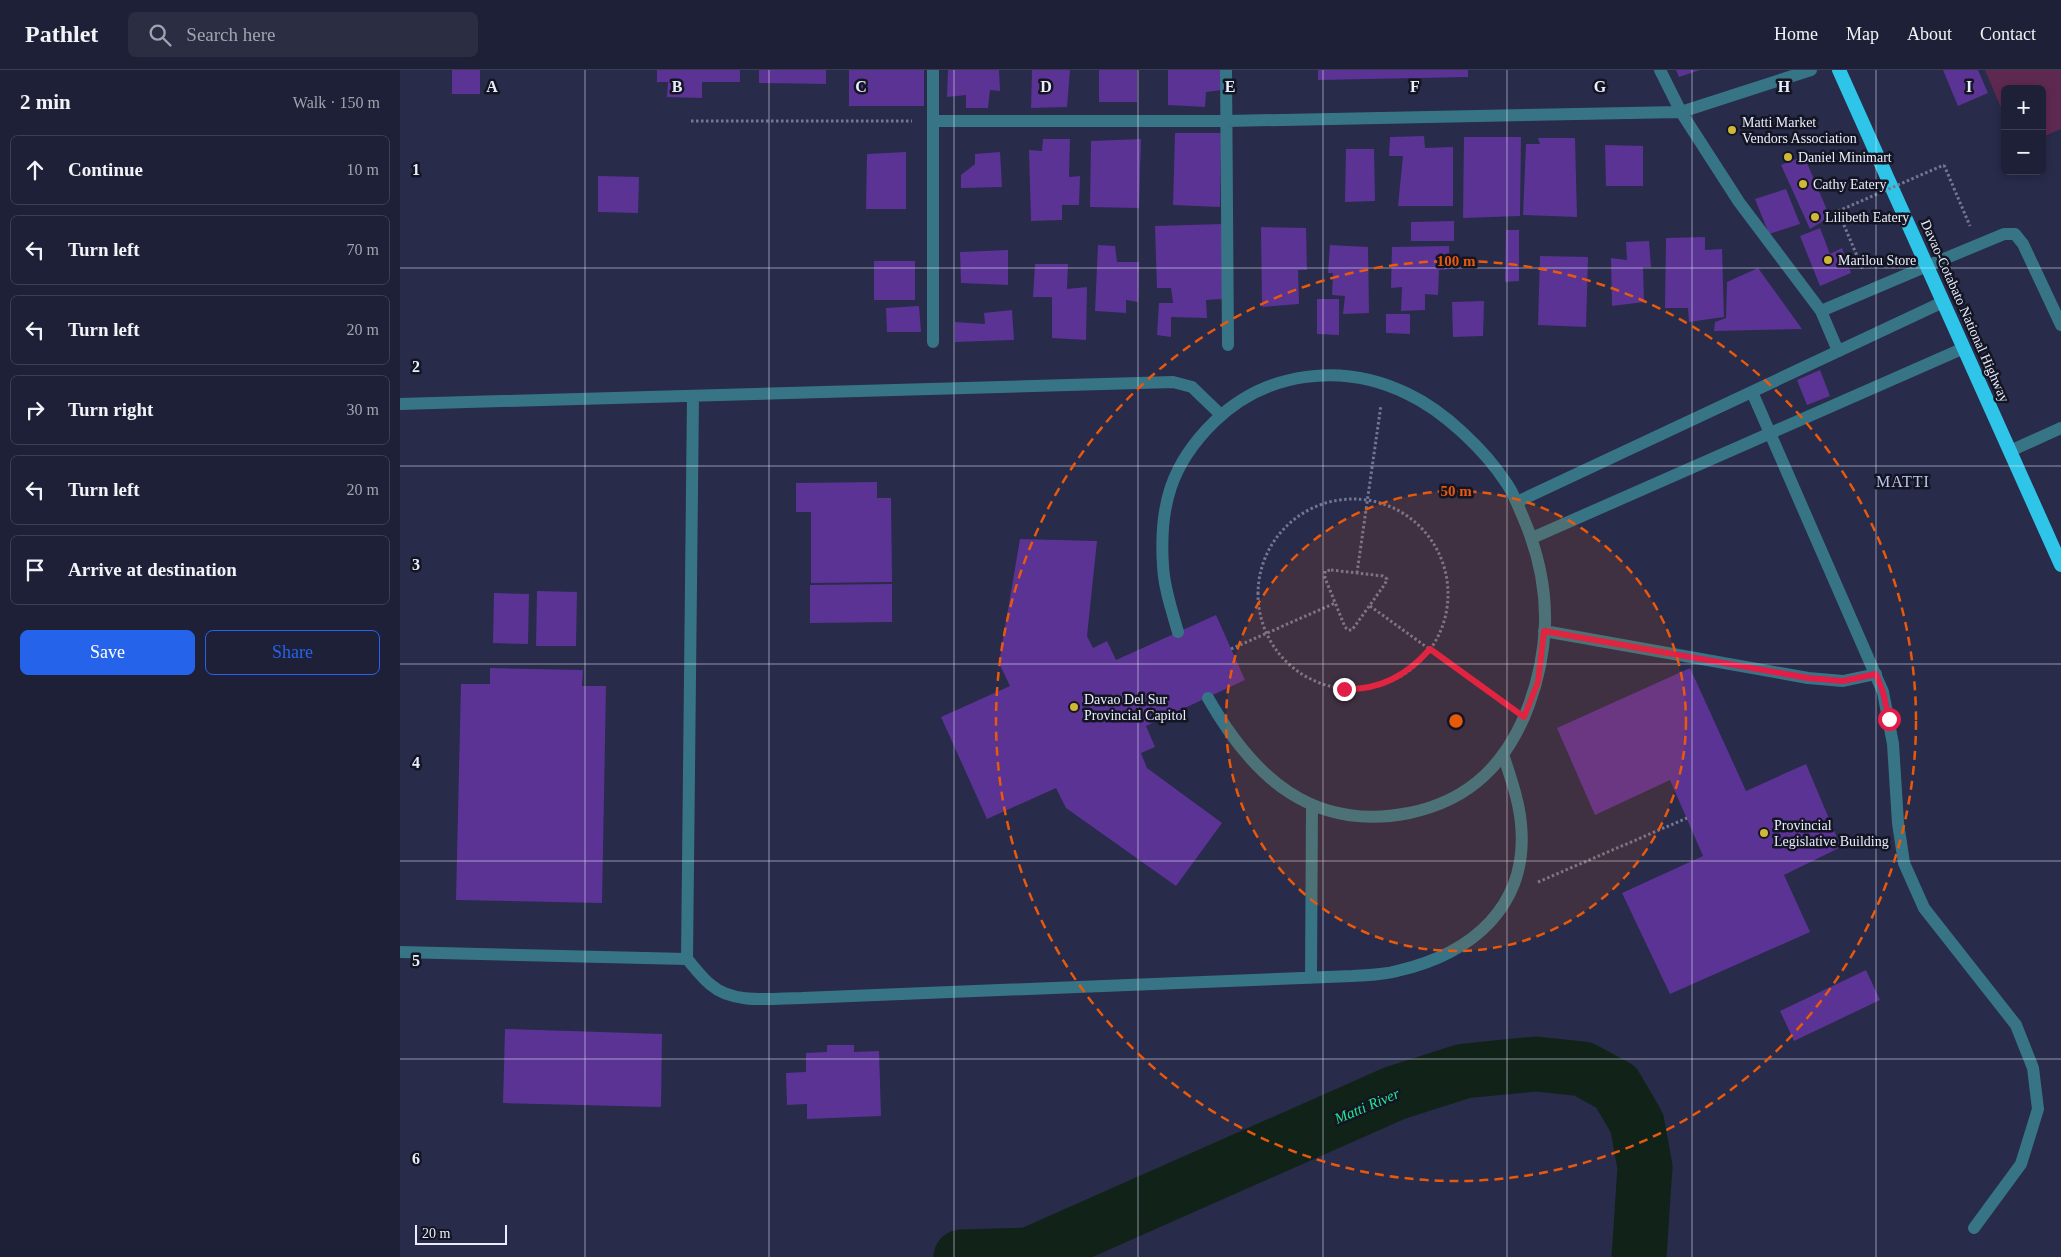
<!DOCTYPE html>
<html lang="en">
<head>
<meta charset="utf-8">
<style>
	:root { --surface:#1e2038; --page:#2b2d43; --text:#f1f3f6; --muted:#a1a3ae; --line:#3c3e53; --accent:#2563eb }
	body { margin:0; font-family:Georgia,serif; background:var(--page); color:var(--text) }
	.controls { position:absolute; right:15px; top:15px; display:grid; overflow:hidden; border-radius:8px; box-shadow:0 2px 8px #0003 }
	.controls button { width:45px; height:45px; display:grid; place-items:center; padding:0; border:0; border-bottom:1px solid var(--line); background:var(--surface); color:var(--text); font:25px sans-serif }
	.scale { position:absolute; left:15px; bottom:12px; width:92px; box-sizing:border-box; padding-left:5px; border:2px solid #eaedfe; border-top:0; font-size:14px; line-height:18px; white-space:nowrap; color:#eaedfe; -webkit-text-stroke:4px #141523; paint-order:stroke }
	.stop { position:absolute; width:15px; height:15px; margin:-11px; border:4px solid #e11d48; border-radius:50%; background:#fff }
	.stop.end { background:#e11d48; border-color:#fff; box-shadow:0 1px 5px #0008 }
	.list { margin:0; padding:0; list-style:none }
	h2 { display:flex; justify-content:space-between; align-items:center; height:65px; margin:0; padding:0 20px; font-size:21px }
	h2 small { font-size:16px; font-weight:400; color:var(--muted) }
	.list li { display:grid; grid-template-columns:32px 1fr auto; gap:15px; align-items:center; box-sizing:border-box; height:70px; margin:0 10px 10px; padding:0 10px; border:1px solid var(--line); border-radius:8px }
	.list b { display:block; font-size:19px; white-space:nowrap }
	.list em { font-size:16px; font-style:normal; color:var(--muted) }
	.actions { display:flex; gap:10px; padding:15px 20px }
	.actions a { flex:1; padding:11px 0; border:1px solid var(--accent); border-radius:8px; text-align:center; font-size:18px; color:var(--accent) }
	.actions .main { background:var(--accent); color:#fff }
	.icon { flex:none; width:28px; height:28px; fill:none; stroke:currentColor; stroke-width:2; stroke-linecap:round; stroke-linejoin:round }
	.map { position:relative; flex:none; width:1661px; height:1187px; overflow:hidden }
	header { display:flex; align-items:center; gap:30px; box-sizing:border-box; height:70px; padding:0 25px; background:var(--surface); border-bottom:1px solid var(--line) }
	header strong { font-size:24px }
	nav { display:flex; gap:28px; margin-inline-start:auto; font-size:18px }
	.search { width:350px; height:45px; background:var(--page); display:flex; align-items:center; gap:12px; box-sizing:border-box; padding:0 18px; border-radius:8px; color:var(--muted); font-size:19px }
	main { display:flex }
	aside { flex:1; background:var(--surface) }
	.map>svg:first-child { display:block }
	.green { fill:#5e2950 }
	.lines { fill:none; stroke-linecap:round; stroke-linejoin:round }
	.river { stroke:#112319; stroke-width:55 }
	.building { fill:#5b3394 }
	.path { stroke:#747790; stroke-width:3; stroke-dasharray:2.5 2.5; stroke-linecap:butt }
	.service { stroke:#377586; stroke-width:12 }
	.minor { stroke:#377586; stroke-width:12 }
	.trunk { stroke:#2ec5e8; stroke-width:14 }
	.path-bridge { stroke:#747790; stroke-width:3; stroke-dasharray:2.5 2.5; stroke-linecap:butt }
	.route { stroke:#e11d48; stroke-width:6 }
	.grid { fill:none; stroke:#eaedfe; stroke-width:1; stroke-opacity:0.55 }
	.ring { fill:none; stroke:#e8590c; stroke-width:2.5; stroke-dasharray:9 6 }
	.poi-dot { fill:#cfb837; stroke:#141523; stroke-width:2 }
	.labels { text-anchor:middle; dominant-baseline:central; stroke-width:5; stroke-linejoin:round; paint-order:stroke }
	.poi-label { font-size:14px; fill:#eaedfe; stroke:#141523; text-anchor:start }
	.street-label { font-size:14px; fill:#eaedfe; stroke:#141523 }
	.water-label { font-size:15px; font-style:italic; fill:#23e595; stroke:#141523 }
	.quarter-label { font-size:16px; letter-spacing:1px; fill:#bdc3eb; stroke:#141523 }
	.grid-label { font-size:16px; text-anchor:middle; font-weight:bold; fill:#eaedfe; stroke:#141523; stroke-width:5; stroke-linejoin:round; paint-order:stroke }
	.centre { fill:#e8590c; stroke:#141523; stroke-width:2.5 }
	.ring-label { font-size:15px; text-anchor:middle; font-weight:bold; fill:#e8590c; stroke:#141523; stroke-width:5; stroke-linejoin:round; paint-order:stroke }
</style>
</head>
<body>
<header>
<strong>Pathlet</strong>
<div class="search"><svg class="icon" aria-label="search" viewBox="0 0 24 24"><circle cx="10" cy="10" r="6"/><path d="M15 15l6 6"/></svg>Search here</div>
<nav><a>Home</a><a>Map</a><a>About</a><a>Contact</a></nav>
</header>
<main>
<aside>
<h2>2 min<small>Walk · 150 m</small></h2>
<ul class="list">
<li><svg class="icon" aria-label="ahead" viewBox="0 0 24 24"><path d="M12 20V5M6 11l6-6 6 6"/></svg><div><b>Continue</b></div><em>10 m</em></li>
<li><svg class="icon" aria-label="left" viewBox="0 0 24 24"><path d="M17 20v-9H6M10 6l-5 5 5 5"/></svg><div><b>Turn left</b></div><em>70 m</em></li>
<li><svg class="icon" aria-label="left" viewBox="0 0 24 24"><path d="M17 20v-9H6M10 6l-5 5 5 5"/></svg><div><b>Turn left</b></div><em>20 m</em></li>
<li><svg class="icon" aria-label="right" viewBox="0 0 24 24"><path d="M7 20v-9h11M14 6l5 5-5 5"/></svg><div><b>Turn right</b></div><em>30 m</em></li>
<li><svg class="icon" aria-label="left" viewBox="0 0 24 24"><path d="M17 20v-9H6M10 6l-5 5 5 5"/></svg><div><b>Turn left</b></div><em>20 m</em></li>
<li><svg class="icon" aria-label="arrive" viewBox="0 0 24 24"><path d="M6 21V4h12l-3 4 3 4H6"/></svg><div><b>Arrive at destination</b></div></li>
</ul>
<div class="actions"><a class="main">Save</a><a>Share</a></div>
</aside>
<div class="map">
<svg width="1661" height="1187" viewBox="0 0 1661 1187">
	<rect width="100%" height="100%" fill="#282b4a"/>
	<path class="green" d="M1585 0H1661V59L1642 67V19H1605V47Z"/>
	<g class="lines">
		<path class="river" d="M561 1187 629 1185 995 1023 1064 1001 1136 994 1183 999 1216 1017 1237 1053 1245 1097 1239 1187"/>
	</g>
	<path class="building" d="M52 0H80V24H52Z
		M257 0H340V12H302V28L267 27 268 12H257Z
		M359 0H426V14L359 13Z
		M449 0H524V36H449Z
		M548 0H599L600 21 590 20 588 38H566V25L547 27Z
		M632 0H670L667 37 631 38Z
		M699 0H737V32H699Z
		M768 0H821L822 20 806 22 805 37 768 35Z
		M918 0H1068V7L918 10Z
		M1276 0H1300L1279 7Z
		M1543 0H1578L1588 23 1558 36Z
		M775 63H821L820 137 773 135Z
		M1024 66 1025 78 1053 77V136H998L1003 86H989L990 67Z
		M1064 67H1121L1120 146 1063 148Z
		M1138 68H1175L1177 147 1123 145 1126 74H1140Z
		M643 69H670L669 107 680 106 679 135H662V150L631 151 629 80 642 81Z
		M741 69 739 138 690 137 691 71Z
		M1205 75 1243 76V116H1206Z
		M946 79H974L975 131 945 132Z
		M506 82V139H466L467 84Z
		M600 82 602 117 561 118V105L575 94V84Z
		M1404 86 1430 147 1410 159 1381 95Z
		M198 106 239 107 238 143 198 142Z
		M1386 119 1400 154 1369 164 1355 129Z
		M1054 151V171H1011V152Z
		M823 154 822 229 806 230 807 248 771 247V267L757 265 759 233H773L771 218H757L755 156Z
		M861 157 906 158 907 200H898L899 234 862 237Z
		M1420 158 1430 184 1442 178 1451 203 1420 216 1400 166Z
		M1106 160H1119V211L1105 212Z
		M1305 167V180L1322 179 1324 247 1289 252 1288 238H1265L1266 168Z
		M1249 171 1251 197H1243L1244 232 1212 236 1211 188 1227 190 1226 172Z
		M698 175 715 176 717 192H739L738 232 726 230V243L695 241Z
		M930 175 968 177 969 243 943 244 945 226 932 225 933 203H928Z
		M1049 176 1050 199 1039 200 1038 225 1025 224V240L1001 241 1002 217 991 218 992 177Z
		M608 180V215L561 213 560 182Z
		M1140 186 1188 187 1186 257 1138 255Z
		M474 191H515V230H474Z
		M635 194H668L667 219 687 217 686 270 652 268V227H633Z
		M1358 198 1402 259 1314 261 1315 252 1326 248 1327 212Z
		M917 229H939V265L917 264Z
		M1084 231 1083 266 1053 267 1052 232Z
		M519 236 521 262H487L486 238Z
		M612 240 614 270 555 272V252L585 254 584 243Z
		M986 244H1010V264L986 263Z
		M1420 300 1430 326 1407 335 1397 310Z
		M477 412V428H491L492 512 411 513V442H396V413Z
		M620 469 697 471 687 566 693 578 707 571 716 590 816 545 845 610 746 656 755 677 741 683 747 698 822 753 776 816 666 738 656 718 587 749 541 647 610 616 599 593Z
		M492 514V552L410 553V515Z
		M137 521 177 522 176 576H136Z
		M94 523 129 524 128 574 93 573Z
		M90 598 183 600 182 616H206L202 833 56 830 61 614H90Z
		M1290 598 1346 721 1406 694 1441 777 1384 805 1410 862 1270 924 1222 823 1303 786 1270 710 1195 745 1157 658Z
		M1466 900 1480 930 1394 971 1380 941Z
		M105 959 262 964 261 1037 103 1033Z
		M427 975H454V982L479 981 481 1046 407 1049V1034L387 1035 386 1003 406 1002V983L427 982Z"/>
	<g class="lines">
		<path class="path" d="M291 51H512
			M1544 95 1570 156
			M1438 141 1463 200
			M858 524a95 95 0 1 1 190 0a95 95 0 1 1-190 0Z
			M931 500 983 506 987 509 985 514 952 560H948L945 557 925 508V501Z
			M957 503 981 335
			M970 536 1105 634
			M831 579 935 533
			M1138 812 1287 748"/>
		<path class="service" d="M1527 196 1604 164H1615L1623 174 1661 255
			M1352 322 1483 622 1493 674 1498 753 1504 793 1524 838 1616 955 1633 998 1638 1039 1621 1094 1574 1158
			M293 326 287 889C295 898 302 908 311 915 334 935 374 928 402 928L952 906C967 905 983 905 997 901 1072 884 1129 836 1121 754 1119 730 1110 706 1103 684
			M0 334 773 312 792 317 821 345
			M1610 381 1661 358
			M1117 432 1543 232
			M1132 468 1564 278
			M1144 561 1408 608 1443 611 1476 604
			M778 562C772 541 764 518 763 496 759 436 771 394 814 352 866 301 943 292 1008 324 1044 341 1085 380 1107 414 1114 424 1118 436 1123 447 1138 482 1146 516 1145 554 1143 606 1124 668 1085 705 1064 725 1038 737 1009 743 912 762 853 707 808 628
			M0 882 287 889
			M911 908 912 735"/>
		<path class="minor" d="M826 0 828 275
			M1260 0 1281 42 1339 132 1421 241 1438 281
			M533 51H826L1281 42 1411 0
			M1421 241 1527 196
			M533 272V0"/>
		<path class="trunk" d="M1439 0 1661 495"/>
		<path class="path-bridge" d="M1438 141 1544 95"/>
	</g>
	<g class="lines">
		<path class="route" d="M944 619C980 620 1006 606 1030 579L1124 647 1138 612 1144 561 1408 608 1443 611 1476 604 1483 622 1489 649"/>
	</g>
	<path class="grid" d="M185 0V1187M369 0V1187M554 0V1187M738 0V1187M923 0V1187M1107 0V1187M1292 0V1187M1476 0V1187M0 198H1661M0 396H1661M0 594H1661M0 791H1661M0 989H1661"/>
	<circle cx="1056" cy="651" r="230" fill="#e8590c" fill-opacity=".12"/>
	<g class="ring">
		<circle cx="1056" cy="651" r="230"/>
		<circle cx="1056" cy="651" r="460"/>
	</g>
	<g class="poi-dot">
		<circle cx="1332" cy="60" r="5"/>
		<circle cx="1388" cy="87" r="5"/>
		<circle cx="1403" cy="114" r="5"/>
		<circle cx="1415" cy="147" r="5"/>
		<circle cx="1428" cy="190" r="5"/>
		<circle cx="674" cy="637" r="5"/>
		<circle cx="1364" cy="763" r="5"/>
	</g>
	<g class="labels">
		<g class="poi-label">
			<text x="1342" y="52">Matti Market<tspan x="1342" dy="16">Vendors Association</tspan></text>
			<text x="1398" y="87">Daniel Minimart</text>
			<text x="1413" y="114">Cathy Eatery</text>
			<text x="1425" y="147">Lilibeth Eatery</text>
			<text x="1438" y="190">Marilou Store</text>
			<text x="684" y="629">Davao Del Sur<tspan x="684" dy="16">Provincial Capitol</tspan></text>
			<text x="1374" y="755">Provincial<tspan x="1374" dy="16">Legislative Building</tspan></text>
		</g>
		<g class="street-label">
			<text transform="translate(1565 241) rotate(66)">Davao-Cotabato National Highway</text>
		</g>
		<g class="water-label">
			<text transform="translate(967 1036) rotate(-23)">Matti River</text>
		</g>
		<g class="quarter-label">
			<text x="1503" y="411">MATTI</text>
		</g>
	</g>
	<g class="grid-label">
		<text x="92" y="22">A</text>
		<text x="277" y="22">B</text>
		<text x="461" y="22">C</text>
		<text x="646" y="22">D</text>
		<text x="830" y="22">E</text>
		<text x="1015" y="22">F</text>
		<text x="1200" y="22">G</text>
		<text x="1384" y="22">H</text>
		<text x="1569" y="22">I</text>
		<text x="16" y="105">1</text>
		<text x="16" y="302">2</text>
		<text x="16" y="500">3</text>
		<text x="16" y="698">4</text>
		<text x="16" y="896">5</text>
		<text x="16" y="1094">6</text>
	</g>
	<circle cx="1056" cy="651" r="8" class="centre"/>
	<g class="ring-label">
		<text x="1056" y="196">100 m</text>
		<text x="1056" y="426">50 m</text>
	</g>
</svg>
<div class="controls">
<button>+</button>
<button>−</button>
</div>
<div class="scale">20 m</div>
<div class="stop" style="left:1489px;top:649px"></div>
<div class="stop end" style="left:944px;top:619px"></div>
</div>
</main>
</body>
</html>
